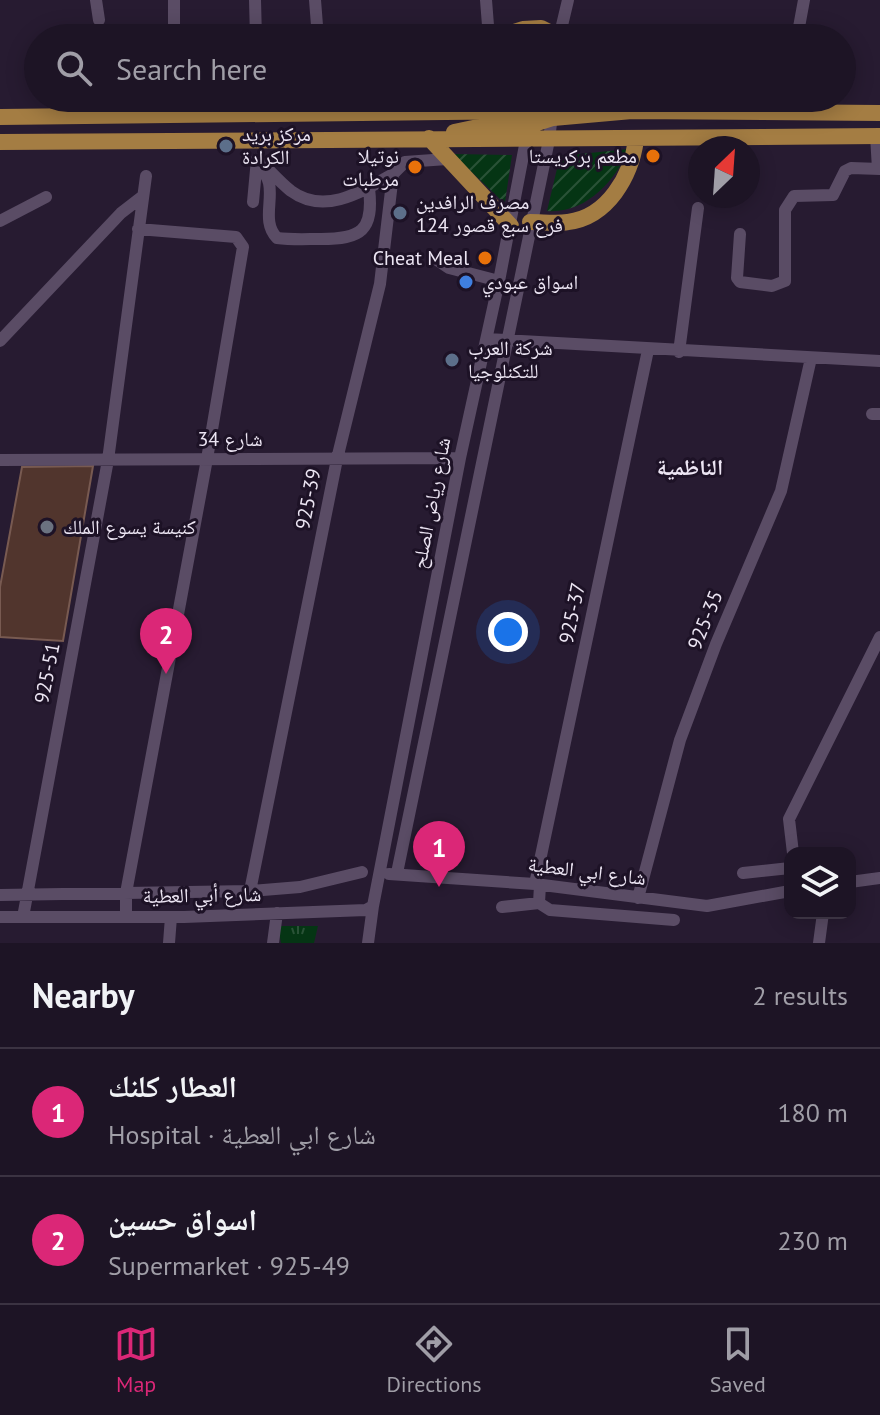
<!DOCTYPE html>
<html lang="en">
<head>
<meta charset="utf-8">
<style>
	:root { --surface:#1d1425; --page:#251d2d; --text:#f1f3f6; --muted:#a09ea7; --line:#3b3342; --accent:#db2777 }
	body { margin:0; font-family:"PT Sans","Noto Naskh Arabic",sans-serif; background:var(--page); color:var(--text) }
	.controls { position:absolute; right:24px; bottom:24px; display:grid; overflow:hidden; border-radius:16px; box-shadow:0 4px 20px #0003 }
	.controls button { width:72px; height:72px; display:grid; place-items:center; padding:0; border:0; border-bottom:2px solid var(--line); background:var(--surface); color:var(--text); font:40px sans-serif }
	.compass { position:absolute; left:688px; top:136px; width:72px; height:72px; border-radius:50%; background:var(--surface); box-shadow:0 4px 20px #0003; rotate:25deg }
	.you { position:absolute; left:508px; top:632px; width:28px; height:28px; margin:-20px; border:6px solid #fff; border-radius:50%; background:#1a73e8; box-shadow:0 0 0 12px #1a73e833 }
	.badge { display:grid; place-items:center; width:52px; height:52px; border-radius:50%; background:var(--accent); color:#fff; font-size:26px; font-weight:700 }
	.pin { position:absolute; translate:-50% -66px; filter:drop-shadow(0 2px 4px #0008) }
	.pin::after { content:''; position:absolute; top:42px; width:28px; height:24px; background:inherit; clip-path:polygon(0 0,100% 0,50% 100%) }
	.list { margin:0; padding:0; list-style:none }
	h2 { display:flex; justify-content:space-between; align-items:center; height:104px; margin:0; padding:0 32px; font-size:34px }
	h2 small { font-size:26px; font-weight:400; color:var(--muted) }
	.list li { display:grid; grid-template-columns:52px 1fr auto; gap:24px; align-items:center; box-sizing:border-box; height:128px; padding:0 32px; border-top:2px solid var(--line) }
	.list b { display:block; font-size:30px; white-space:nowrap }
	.list p { margin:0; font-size:26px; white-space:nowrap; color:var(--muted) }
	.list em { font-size:26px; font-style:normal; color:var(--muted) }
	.icon { flex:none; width:44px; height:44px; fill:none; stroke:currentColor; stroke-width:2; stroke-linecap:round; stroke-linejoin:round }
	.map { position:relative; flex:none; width:880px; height:943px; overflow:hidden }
	.search { position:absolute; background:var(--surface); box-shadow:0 4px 20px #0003; left:24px; right:24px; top:24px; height:88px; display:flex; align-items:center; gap:20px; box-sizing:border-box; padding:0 28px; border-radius:44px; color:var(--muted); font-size:30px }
	.sheet { height:360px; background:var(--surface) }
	nav { display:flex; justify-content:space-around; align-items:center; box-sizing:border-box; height:112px; border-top:2px solid var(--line); background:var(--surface); font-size:22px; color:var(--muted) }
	nav a { display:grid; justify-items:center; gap:4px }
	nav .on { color:var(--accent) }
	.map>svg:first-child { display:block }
	.grass { fill:url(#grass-tufts) }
	.garden { fill:url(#garden-furrows) }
	.building { fill:#51352d; stroke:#785a51; stroke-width:2 }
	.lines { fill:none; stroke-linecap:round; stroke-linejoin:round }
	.minor { stroke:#5a4c65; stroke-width:12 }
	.major { stroke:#a47d43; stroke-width:16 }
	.service-dot { fill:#5c6f8a; stroke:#1d1226; stroke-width:3 }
	.food-dot { fill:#e8710a; stroke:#1d1226; stroke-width:3 }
	.shop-dot { fill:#3f7fe0; stroke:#1d1226; stroke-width:3 }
	.worship-dot { fill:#6b7280; stroke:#1d1226; stroke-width:3 }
	.labels { text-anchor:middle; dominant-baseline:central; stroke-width:6; stroke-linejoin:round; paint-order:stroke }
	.poi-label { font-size:20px; fill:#ece5f3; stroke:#1d1226; text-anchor:start }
	.street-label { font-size:20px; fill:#ece5f3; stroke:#1d1226 }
	.neighbourhood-label { font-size:22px; font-weight:bold; fill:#ece5f3; stroke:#1d1226 }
</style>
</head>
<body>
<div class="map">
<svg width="880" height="943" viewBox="0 0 880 943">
	<defs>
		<pattern id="grass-tufts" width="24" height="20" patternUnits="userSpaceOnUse" patternTransform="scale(2)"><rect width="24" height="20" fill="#053514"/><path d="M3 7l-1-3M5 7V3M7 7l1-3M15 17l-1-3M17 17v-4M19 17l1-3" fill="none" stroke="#2a5237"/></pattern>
		<pattern id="garden-furrows" width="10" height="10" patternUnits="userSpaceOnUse" patternTransform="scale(2)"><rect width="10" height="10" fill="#053514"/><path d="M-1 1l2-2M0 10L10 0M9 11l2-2" fill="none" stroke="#2a5237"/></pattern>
	</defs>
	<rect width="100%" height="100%" fill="#271b31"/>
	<path class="grass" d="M278 926H318L314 943H281Z"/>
	<path class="garden" d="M629 149C615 181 586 214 547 211L560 156Z
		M453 154 512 155 505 202 502 201Z"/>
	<path class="building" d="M93 466 63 641 0 637V587L22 467Z"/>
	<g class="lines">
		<path class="minor" d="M96 0 99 20
			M255 0 256 38
			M315 0 318 38
			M486 0 489 38
			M174 38V0
			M559 38 568 0
			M797 38 804 0
			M258 98 259 115
			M322 98 323 115
			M173 115V98
			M876 136 878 169
			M257 159C261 166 267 175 269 183 273 201 262 223 277 238 292 240 307 239 321 239 361 239 374 231 369 188
			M263 164C272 173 281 183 291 191 325 216 363 191 393 174
			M253 202 257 159
			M0 221 46 197
			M740 234 737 278 740 282 772 286 785 281V210L794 196 833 195 845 171 851 168 880 169
			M437 260 449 268 499 281
			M487 339 880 361
			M0 341 121 213 143 196
			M679 352 698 208
			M872 414H880
			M0 460 460 458
			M793 853 789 819 880 637
			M397 873 549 140 554 98
			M743 873 790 868
			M389 874 535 884 707 906 790 891
			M850 882 880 878
			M535 884 648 350
			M540 885 539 903 550 910 674 920
			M250 891 337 459 380 284 393 174 405 162 447 159
			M0 895 250 891 300 887 362 872
			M638 898 680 740 716 644 781 491 811 358
			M502 907 539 903
			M0 917H184L366 910 373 906 460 458 499 281 526 140
			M23 917 108 460 146 176
			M126 917V893L207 459 243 247 236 237 138 229
			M169 943 171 917
			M273 943 277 913
			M368 943 373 906
			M819 943 823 913"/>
		<path class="major" d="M496 38 523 29 541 28 559 37 581 38
			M0 117 530 111 553 118 632 111 880 113
			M454 132 473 128 528 126 553 118
			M429 138 511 226
			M0 142C293 140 587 139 880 136
			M530 222C543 222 556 224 568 222 608 217 631 176 636 140"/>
	</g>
	<g class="service-dot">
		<circle cx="226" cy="146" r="8"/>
		<circle cx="400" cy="213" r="8"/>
		<circle cx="452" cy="360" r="8"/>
	</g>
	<g class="food-dot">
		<circle cx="653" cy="156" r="8"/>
		<circle cx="415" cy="167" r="8"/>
		<circle cx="485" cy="258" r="8"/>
	</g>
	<circle class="shop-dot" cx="466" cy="282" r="8"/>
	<circle class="worship-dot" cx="47" cy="527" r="8"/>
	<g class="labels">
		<g class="poi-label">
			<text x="242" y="134">مركز بريد<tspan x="242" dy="23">الكرادة</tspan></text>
			<text x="399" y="156" text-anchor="end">نوتيلا<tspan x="399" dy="23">مرطبات</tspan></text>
			<text x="637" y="156" text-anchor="end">مطعم بركريستا</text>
			<text x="416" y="202">مصرف الرافدين<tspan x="416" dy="23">فرع سبع قصور 124</tspan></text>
			<text x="469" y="258" text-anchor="end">Cheat Meal</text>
			<text x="482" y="282">اسواق عبودي</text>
			<text x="468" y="348">شركة العرب<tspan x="468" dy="23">للتكنلوجيا</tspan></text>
			<text x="63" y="527">كنيسة يسوع الملك</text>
		</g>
		<g class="street-label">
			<text x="230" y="439">شارع 34</text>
			<text transform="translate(308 499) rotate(-79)">925-39</text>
			<text transform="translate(431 503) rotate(-79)">شارع رياض الصلح</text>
			<text transform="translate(572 613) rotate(-78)">925-37</text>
			<text transform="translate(705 620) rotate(-68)">925-35</text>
			<text transform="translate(47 673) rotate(-79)">925-51</text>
			<text transform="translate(587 871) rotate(7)">شارع ابي العطية</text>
			<text transform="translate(202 895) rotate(-1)">شارع أبي العطية</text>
		</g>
		<g class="neighbourhood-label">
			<text x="690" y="467">الناظمية</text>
		</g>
	</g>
</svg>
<div class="controls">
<button><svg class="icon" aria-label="layers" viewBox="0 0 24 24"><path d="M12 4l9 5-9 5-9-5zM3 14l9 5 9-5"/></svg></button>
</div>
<svg class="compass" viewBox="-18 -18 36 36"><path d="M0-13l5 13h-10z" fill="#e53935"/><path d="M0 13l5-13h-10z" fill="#a09ea7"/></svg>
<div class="you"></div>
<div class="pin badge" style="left:439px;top:887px">1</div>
<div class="pin badge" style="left:166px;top:674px">2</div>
<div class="search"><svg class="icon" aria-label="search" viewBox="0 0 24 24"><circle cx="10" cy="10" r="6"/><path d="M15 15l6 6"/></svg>Search here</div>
</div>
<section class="sheet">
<h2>Nearby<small>2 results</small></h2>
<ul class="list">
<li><span class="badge">1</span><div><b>العطار كلنك</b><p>Hospital · شارع ابي العطية</p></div><em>180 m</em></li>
<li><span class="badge">2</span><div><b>اسواق حسين</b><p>Supermarket · 925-49</p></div><em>230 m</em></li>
</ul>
</section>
<nav>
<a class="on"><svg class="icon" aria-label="map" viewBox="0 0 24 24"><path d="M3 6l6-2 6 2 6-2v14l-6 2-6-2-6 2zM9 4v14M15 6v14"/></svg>Map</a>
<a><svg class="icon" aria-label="directions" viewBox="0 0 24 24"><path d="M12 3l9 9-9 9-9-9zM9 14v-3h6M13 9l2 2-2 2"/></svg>Directions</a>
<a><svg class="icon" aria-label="saved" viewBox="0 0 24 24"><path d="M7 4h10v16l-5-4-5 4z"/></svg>Saved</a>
</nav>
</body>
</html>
